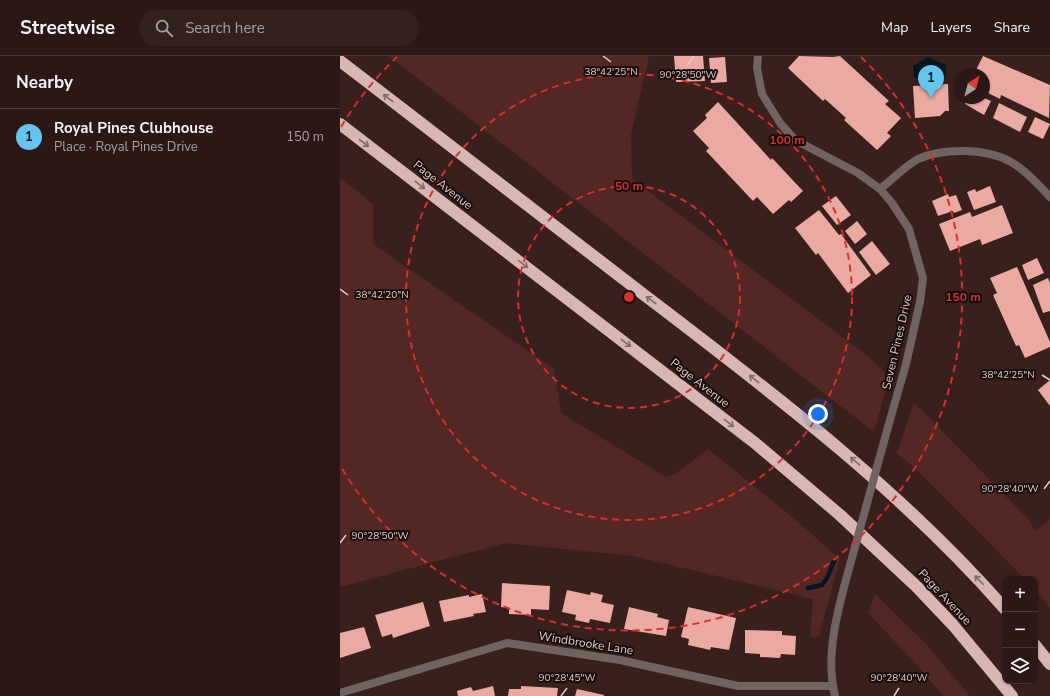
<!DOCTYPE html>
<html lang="en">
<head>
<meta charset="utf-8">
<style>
	:root { --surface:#2b1816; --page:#33211f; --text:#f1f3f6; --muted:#a6a0a1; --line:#473735; --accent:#64c5ee }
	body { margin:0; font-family:"Nunito Sans",sans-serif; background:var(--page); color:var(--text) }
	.controls { position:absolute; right:12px; bottom:12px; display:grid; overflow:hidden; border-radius:8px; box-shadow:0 1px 3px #0004 }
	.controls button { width:36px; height:36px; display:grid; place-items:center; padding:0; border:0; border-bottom:1px solid var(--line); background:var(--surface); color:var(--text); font:20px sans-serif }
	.compass { position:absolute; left:614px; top:12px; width:36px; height:36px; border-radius:50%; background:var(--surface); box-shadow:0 1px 3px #0004; rotate:36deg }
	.you { position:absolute; left:478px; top:358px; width:14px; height:14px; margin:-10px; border:3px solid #fff; border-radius:50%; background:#1a73e8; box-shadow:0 0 0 6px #1a73e833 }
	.badge { display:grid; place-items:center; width:26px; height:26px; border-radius:50%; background:var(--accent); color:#111; font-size:13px; font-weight:700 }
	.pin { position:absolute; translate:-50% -33px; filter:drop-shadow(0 1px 2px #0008) }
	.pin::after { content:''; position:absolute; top:21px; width:14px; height:12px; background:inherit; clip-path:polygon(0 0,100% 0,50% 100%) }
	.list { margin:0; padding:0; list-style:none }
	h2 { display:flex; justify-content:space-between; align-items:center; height:52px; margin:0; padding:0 16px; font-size:17px }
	h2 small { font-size:13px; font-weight:400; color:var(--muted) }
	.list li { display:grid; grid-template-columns:26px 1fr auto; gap:12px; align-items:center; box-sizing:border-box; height:56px; padding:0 16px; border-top:1px solid var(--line) }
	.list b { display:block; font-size:15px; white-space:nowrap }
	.list p { margin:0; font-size:13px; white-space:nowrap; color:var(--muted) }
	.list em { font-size:13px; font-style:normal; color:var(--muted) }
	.icon { flex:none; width:22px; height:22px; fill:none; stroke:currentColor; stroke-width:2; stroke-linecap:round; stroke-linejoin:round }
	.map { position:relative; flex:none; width:710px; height:640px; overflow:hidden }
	header { display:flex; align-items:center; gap:24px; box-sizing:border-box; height:56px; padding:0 20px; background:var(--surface); border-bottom:1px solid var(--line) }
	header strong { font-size:19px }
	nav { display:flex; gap:22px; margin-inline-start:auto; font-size:14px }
	.search { width:280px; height:36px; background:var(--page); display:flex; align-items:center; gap:10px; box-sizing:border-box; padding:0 14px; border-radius:22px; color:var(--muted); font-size:15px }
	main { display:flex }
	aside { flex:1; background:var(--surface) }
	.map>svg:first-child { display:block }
	.green { fill:#532824 }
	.water { fill:#03171f }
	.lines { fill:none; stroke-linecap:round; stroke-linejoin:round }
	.stream { stroke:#03171f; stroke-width:4.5 }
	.building { fill:#eaa9a1 }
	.street { stroke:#716362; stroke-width:8 }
	.highway { stroke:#d8b6b2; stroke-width:12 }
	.street-bridge { stroke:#716362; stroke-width:8 }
	.oneway { stroke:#826a67 }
	.ticks { fill:none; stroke:#dfcecb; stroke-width:1.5 }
	.ring { fill:none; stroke:#d63030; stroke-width:2; stroke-dasharray:7 5 }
	.labels { text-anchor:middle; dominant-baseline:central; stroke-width:4; stroke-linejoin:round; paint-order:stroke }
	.street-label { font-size:12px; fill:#dfcecb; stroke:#180d0c }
	.ticks-label { font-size:10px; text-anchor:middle; fill:#dfcecb; stroke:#180d0c; stroke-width:4; stroke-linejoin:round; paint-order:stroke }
	.centre { fill:#d63030; stroke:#180d0c; stroke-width:2 }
	.ring-label { font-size:12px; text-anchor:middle; font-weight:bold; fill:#d63030; stroke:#180d0c; stroke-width:4; stroke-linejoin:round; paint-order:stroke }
</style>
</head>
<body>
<header>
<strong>Streetwise</strong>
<div class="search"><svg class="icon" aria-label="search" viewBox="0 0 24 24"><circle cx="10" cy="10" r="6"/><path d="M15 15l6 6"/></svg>Search here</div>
<nav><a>Map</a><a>Layers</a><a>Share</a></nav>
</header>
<main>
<aside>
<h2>Nearby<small></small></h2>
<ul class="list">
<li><span class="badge">1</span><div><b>Royal Pines Clubhouse</b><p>Place · Royal Pines Drive</p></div><em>150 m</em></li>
</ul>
</aside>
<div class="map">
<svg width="710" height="640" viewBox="0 0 710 640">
	<rect width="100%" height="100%" fill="#39201d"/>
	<path class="green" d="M49 0H309L291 79 292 123 530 302 549 321 534 376Z
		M0 122 33 148V188L214 313 221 357 326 421 335 418 368 393 451 460 500 503 479 580 470 581 473 543 293 500 166 487 0 531Z
		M574 346 689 464 695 475 710 463V552L695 533V523H685L578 415 557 397Z
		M535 538 585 587 630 640H603L578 610 528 557Z"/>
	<path class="water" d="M588 1 606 9V20L574 22 573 10Z"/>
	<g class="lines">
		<path class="stream" d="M468 532 482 529 487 522 494 505"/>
	</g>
	<path class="building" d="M334 0H363L365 25 336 26Z
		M459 0 493 1 500 0 549 45 545 48 561 62 547 77 551 80 537 94 504 64 506 62 485 43 483 45 448 12Z
		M643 0 710 29 709 62 661 39 660 43 644 35V18H634Z
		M385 1 387 26 371 27 369 2Z
		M608 28 609 55H605L600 60 575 62 573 30Z
		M628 42H644L651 45 644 59 625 48Z
		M378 46 431 104 432 102 463 135 451 146 449 144 433 158 417 141 413 145 366 95 369 92 353 75 367 62 365 59Z
		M659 47 687 61 680 76 653 62Z
		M695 61 710 68 703 83 688 76Z
		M650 130 656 146 634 154 627 136 635 133 636 136Z
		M608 138 609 141 616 139 622 154 614 157 613 155 598 160 592 145Z
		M496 140 511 159 497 169 482 150Z
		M662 149 673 177 642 189 640 183 610 195 599 168 630 156 632 161Z
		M479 154 499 179 501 178 531 219 508 237 478 197 476 199 455 172Z
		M517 165 527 178 515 188 505 175Z
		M532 185 550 208 536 219 519 196Z
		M697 202 704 217 688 224 682 209Z
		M677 211 710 286V291L685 302 679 289 676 290 653 239 657 237 650 222Z
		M708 222 710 227V255L703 257 693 229Z
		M710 324V350L698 334Z
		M162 527 210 530 209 554 191 553V559L169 558V552L161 551Z
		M227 534 250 539 251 536 263 539 261 546 274 549 270 567 250 563 249 567 235 564 236 559 222 556Z
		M142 538 146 556 133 558 134 560 104 566 99 545 129 539V541Z
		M83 546 90 570 53 582 52 578 42 581 35 559Z
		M289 551 318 558 317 561 329 564 326 580 284 573Z
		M348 551 396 562 389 594 371 591 370 594 348 589 349 583 341 581Z
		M24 571 31 592 0 602V577Z
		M405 574 442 575V579L456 580 455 599 441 598 440 602 420 601V598L405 597Z
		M153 630 155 640H118L117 635 131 631 133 635Z
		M181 630 218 632 217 640H168L169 633H181Z
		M237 633 264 639V640H235Z"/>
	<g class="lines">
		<path class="street" d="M418 0 417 12 422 38 440 67 455 84 518 117 540 133 552 147 569 173 583 222 580 246 566 308 548 371
			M540 133C552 124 565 110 578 103 592 97 605 95 620 95 664 94 682 110 710 141
			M0 637 167 587 280 604 398 630H493
			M495 640C486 604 495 566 504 531"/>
		<path class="highway" d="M0 5C101 82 201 160 303 238 430 335 559 432 665 553
			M0 68 415 387 500 459 577 531 613 569 672 640
			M695 589 710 608"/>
		<path class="street-bridge" d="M504 531 548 371"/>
	</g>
	<defs><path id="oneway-shaft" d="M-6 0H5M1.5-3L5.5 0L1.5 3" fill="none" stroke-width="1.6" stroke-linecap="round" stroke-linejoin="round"/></defs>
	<g class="oneway">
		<use href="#oneway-shaft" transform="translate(48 42) rotate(-143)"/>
		<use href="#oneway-shaft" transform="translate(24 87) rotate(37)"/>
		<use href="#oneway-shaft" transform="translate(80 129) rotate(38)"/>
		<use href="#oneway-shaft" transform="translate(183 208) rotate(38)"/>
		<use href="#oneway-shaft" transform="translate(311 244) rotate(-143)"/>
		<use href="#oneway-shaft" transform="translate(286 287) rotate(37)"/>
		<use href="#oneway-shaft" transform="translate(414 323) rotate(-142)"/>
		<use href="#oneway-shaft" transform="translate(389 367) rotate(38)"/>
		<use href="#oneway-shaft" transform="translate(515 405) rotate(-140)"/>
		<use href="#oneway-shaft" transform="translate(639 524) rotate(-134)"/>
	</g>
	<path class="ticks" d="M263 0 271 6M348 8 354 0M0 233 8 239M702 319 710 324M704 433 710 425M0 487 6 479M221 640 227 632M554 640 559 632"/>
	<g class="ring">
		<circle cx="289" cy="241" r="111"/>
		<circle cx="289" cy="241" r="223"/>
		<path d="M1 71A334 334 0 0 1 57 1M521 1A334 334 0 1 1 1 411"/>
	</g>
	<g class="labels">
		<g class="street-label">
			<text transform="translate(103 129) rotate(38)">Page Avenue</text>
			<text transform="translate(557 286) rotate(-77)">Seven Pines Drive</text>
			<text transform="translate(360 327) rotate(38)">Page Avenue</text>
			<text transform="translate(605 541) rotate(47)">Page Avenue</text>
			<text transform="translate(246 587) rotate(9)">Windbrooke Lane</text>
		</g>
	</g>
	<g class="ticks-label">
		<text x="271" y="19">38°42'25"N</text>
		<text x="348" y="22">90°28'50"W</text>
		<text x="42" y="242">38°42'20"N</text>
		<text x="668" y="322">38°42'25"N</text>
		<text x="670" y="436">90°28'40"W</text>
		<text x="40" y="483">90°28'50"W</text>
		<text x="227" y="625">90°28'45"W</text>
		<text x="559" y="625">90°28'40"W</text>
	</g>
	<circle cx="289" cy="241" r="6" class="centre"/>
	<g class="ring-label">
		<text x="447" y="88">100 m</text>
		<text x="289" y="134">50 m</text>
		<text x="623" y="245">150 m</text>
	</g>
</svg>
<div class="controls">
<button>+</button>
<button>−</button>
<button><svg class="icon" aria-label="layers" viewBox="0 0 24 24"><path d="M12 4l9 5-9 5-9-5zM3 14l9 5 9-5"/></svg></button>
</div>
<svg class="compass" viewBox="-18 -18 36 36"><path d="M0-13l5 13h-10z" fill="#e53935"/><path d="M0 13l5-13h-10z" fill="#a6a0a1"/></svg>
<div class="you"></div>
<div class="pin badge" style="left:591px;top:42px">1</div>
</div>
</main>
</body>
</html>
